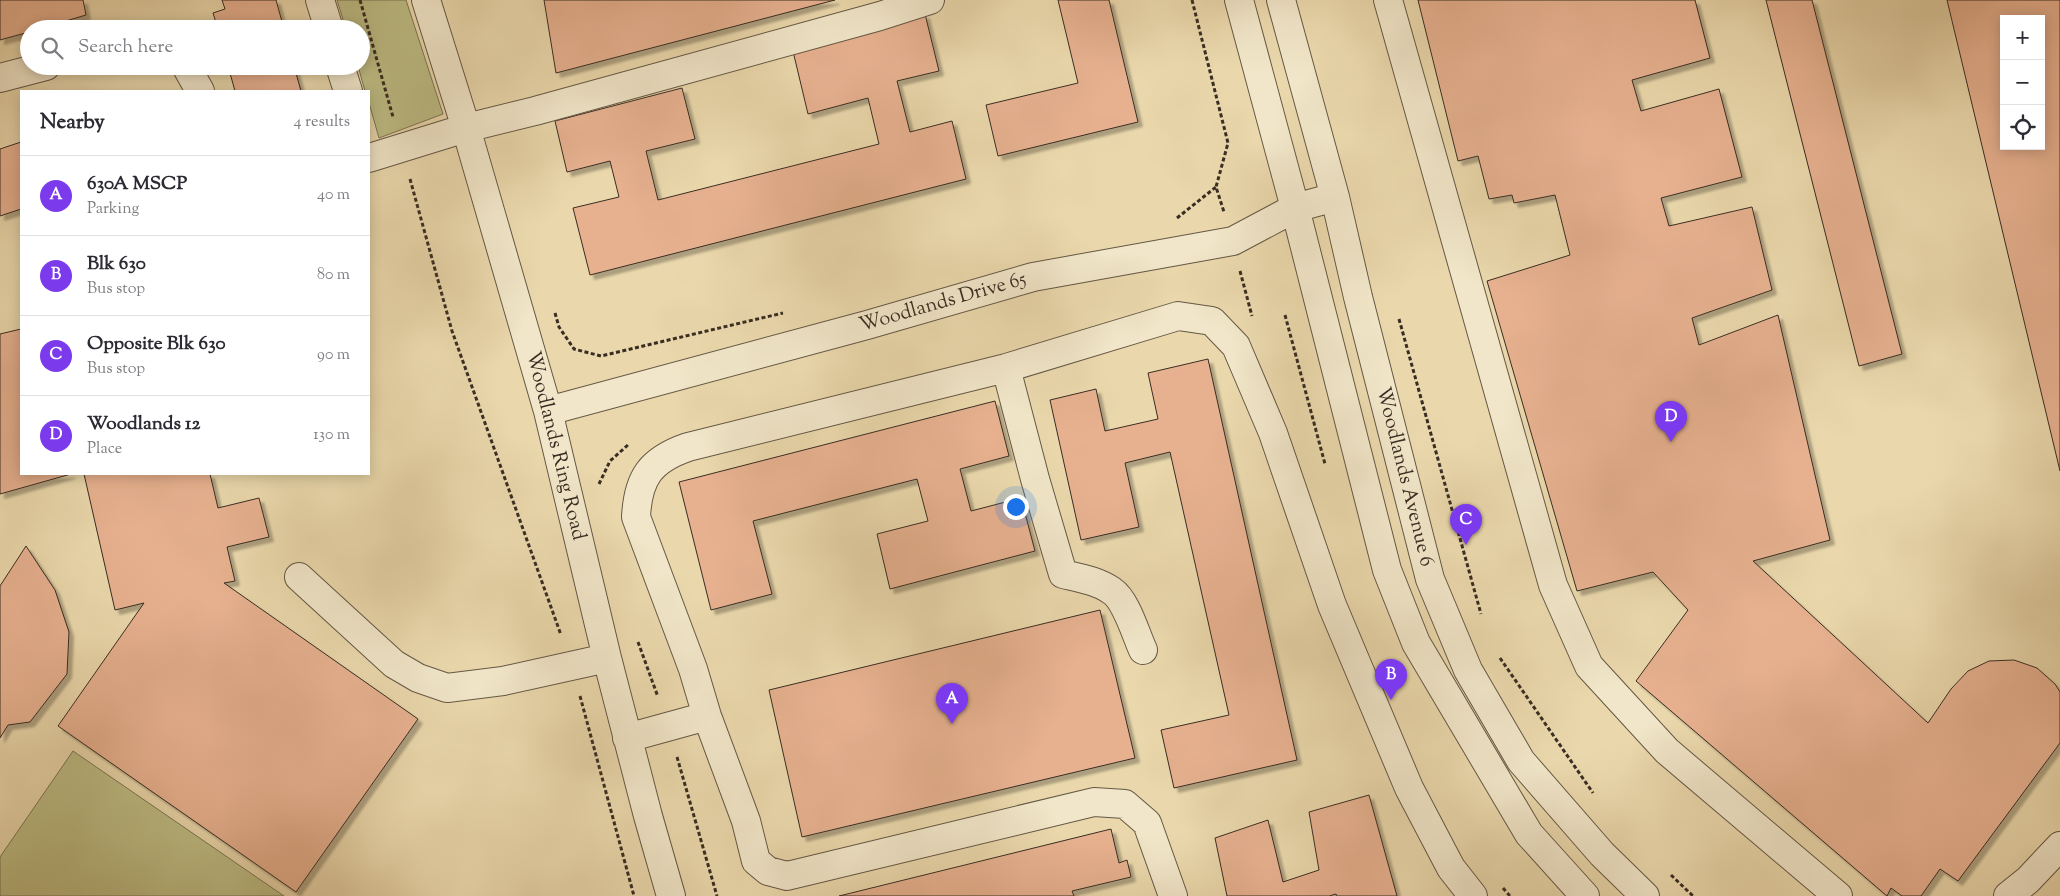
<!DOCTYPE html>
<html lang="en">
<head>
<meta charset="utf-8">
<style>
	:root { --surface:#fff; --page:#f2f2f3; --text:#2b2b33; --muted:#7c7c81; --line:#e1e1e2; --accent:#7c3aed }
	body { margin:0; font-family:"Sorts Mill Goudy",serif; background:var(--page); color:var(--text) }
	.controls { position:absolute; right:15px; top:15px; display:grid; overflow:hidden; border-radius:0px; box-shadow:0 2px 12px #0003 }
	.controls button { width:45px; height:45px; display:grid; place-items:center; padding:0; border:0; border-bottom:1px solid var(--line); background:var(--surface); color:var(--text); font:25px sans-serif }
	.you { position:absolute; left:1015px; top:506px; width:18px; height:18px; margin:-12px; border:4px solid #fff; border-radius:50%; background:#1a73e8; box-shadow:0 0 0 8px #1a73e833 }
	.badge { display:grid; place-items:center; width:32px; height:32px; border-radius:50%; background:var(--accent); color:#fff; font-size:16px; font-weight:700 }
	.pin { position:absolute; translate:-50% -41px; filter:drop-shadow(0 1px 2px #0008) }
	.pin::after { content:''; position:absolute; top:26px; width:18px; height:15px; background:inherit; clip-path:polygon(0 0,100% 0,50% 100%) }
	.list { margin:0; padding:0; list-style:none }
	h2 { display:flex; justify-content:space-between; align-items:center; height:65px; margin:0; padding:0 20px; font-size:21px }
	h2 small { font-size:16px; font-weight:400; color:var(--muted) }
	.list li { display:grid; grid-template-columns:32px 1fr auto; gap:15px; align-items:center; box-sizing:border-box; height:80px; padding:0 20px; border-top:1px solid var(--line) }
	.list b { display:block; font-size:19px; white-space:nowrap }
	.list p { margin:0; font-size:16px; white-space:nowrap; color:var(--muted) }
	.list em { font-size:16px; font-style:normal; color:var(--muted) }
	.icon { flex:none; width:28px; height:28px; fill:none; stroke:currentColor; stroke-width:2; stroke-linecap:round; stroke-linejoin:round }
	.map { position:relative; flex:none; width:2060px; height:896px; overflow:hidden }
	.search { position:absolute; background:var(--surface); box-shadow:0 2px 12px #0003; left:20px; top:20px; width:350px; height:55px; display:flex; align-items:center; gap:12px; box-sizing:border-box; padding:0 18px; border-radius:28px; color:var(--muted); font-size:19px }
	.panel { position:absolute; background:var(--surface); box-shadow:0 2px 12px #0003; left:20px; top:90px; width:350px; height:385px; border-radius:0px }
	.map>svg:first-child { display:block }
	.green { fill:#bdbc84; stroke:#7b7454 }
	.building { fill:#e7b190; stroke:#392d23; fill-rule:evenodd; filter:url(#shadow) }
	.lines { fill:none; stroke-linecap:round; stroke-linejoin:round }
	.minor-casing { stroke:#655845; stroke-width:30 }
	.path { stroke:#392d23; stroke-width:3; stroke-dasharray:4 2.5; stroke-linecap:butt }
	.minor { stroke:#f1e6c9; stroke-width:28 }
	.labels { text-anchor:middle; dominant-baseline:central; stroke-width:4; stroke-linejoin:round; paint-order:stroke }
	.street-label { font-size:20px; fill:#392d23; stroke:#f1e6c9 }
</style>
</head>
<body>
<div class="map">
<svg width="2060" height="896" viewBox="0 0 2060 896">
	<defs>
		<filter id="shadow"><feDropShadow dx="4.5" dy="4.5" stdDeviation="1" flood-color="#0004"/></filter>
	</defs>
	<rect width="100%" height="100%" fill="#ead8ac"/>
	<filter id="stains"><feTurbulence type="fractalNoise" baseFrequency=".004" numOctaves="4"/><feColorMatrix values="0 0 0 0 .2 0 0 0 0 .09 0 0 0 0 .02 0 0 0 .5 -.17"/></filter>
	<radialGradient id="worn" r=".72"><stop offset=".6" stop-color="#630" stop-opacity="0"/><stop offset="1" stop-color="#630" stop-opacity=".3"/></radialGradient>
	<path class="green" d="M337 0H406L443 114 379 138 369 103V91H365L358 66H361V29H346Z
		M73 751 284 896H0V857Z"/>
	<path class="building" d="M0 0H83L86 15 39 29H29V32L0 40Z
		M222 0H276L284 29H218L213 13 225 9Z
		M544 0H835L556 73Z
		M1058 0H1109L1138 122 998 156 986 105 1078 83Z
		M1418 0H1695L1710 58 1632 80 1641 111 1719 89 1742 177 1661 198 1669 226 1752 207 1772 290 1692 318 1699 345 1778 315 1830 540 1753 561 1928 723 1951 689 1968 671 1989 661 2014 660 2037 668 2055 684 2060 692V743L1958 881 1940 869 1921 896H1902L1891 888 1887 896 1636 681 1688 610 1653 572 1577 591 1487 281 1570 255 1555 195 1514 203 1512 195 1489 199 1478 156 1458 161Z
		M1766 0H1812L1902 354 1859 366Z
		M1947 0H2060V471ZM2004 19H2041V146H2004Z
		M925 14 939 71 897 81 910 132 952 121 966 179 590 275 573 208 619 197 610 161 567 172 555 121 682 88 695 139 646 151 658 200 879 144 868 98 808 114 792 47Z
		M228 66H294L301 91H235Z
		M21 142V209L0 216V149Z
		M21 329V474H71L0 494V334Z
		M1208 359 1297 760 1174 788 1161 730 1229 715 1170 452 1125 463 1139 527 1081 540 1050 400 1096 389 1105 431 1158 419 1148 373Z
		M995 401 1009 456 960 469 971 511 1021 498 1035 551 890 589 877 534 928 521 917 479 753 521 772 594 711 610 679 482Z
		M84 474H210L218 508 259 498 269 537 227 547 235 581 224 583 418 719 296 892 58 726 144 603 115 610Z
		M26 546 55 590 69 632 67 674 30 722 8 725 0 738V586Z
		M1100 610 1135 758 802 837 769 690Z
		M1369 795 1397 896H1337L1336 894 1329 896H1227L1215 838 1268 820 1283 882 1319 870 1309 812Z
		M1111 829 1119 863 1127 860 1131 877 1072 891 1074 896H839Z"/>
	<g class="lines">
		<g class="minor-casing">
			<path id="minor" d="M320 0 329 29
				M426 0 466 128 548 411 607 658 648 816 671 896
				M1239 0 1295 208 1387 570 1416 643 1529 834 1585 896
				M1281 0 1335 197 1358 297 1430 579 1468 670 1521 761 1602 854 1645 896
				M1388 0 1553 585 1589 666 1667 751 1838 896
				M186 66 200 91
				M340 66 348 91
				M0 78 46 66
				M369 158 466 128 535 111 880 16 930 0
				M1006 368 1035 479 1063 574C1080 578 1098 581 1112 591 1126 600 1136 635 1143 650
				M548 411 867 325 1033 277 1233 241 1295 208 1335 197
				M299 577 394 664 418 678 447 688 503 681 607 658
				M627 738 707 716
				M1173 896 1147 823 1125 804 1094 802 787 876 768 871 756 861 746 821 707 716 693 669 636 517C638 478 650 460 688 447L1006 368 1178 316 1212 321 1236 346 1273 433 1332 605 1409 788 1451 868 1473 896
				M2008 896 2028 880 2060 846"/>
		</g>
		<path class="path" d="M360 0 393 117
			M1192 0 1228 143 1216 187 1224 212
			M410 179 452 331 561 635
			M1177 218 1216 187
			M1240 271 1252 316
			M555 313 559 327 574 349 601 356 783 313
			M1285 315 1325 464
			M1399 319 1481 614
			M599 484 610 461 629 444
			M638 642 658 697
			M1500 658 1593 793
			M580 696 634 896
			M677 757 717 896
			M1671 875 1693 896
			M1503 888 1510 896"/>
		<use href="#minor" class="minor"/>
	</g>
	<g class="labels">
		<g class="street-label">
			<text transform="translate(943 303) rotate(-16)">Woodlands Drive 65</text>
			<text transform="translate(555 446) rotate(76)">Woodlands Ring Road</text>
			<text transform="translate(1404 477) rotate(76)">Woodlands Avenue 6</text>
		</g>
	</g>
	<rect width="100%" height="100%" filter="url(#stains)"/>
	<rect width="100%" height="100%" fill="url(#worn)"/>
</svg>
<div class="controls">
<button>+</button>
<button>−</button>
<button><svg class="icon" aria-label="locate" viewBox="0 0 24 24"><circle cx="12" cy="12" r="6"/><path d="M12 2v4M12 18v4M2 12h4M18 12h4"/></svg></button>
</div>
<div class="you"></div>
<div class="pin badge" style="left:952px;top:724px">A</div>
<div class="pin badge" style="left:1391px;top:700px">B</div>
<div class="pin badge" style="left:1466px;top:545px">C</div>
<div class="pin badge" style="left:1671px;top:442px">D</div>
<div class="search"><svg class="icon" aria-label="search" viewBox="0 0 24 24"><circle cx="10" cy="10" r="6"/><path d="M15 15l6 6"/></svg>Search here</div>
<section class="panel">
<h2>Nearby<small>4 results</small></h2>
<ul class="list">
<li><span class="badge">A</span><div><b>630A MSCP</b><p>Parking</p></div><em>40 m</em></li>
<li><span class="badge">B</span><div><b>Blk 630</b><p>Bus stop</p></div><em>80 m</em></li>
<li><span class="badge">C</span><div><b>Opposite Blk 630</b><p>Bus stop</p></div><em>90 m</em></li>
<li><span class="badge">D</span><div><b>Woodlands 12</b><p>Place</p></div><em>130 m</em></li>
</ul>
</section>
</div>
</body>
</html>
